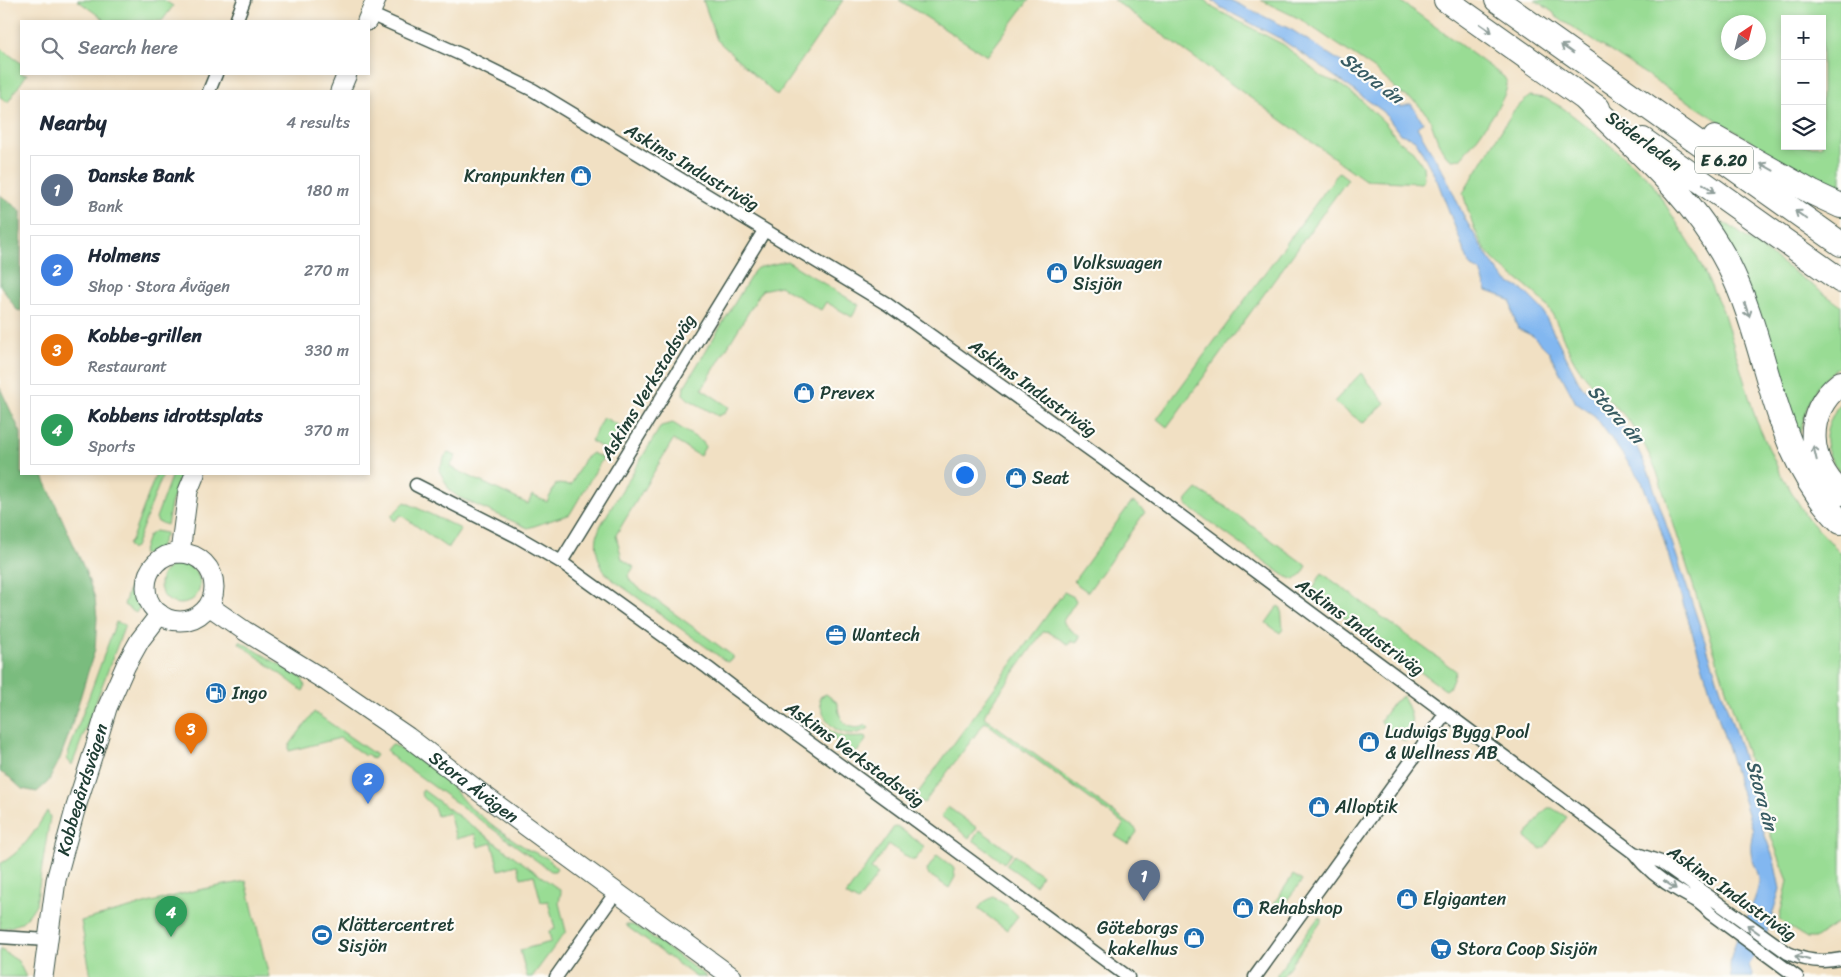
<!DOCTYPE html>
<html lang="en">
<head>
<meta charset="utf-8">
<style>
	:root { --surface:#fff; --page:#f6f6f7; --text:#1f2937; --muted:#747a83; --line:#e0e1e3; --accent:#7c3aed }
	body { margin:0; font-family:Sriracha,sans-serif; background:var(--page); color:var(--text) }
	.controls { position:absolute; right:15px; top:15px; display:grid; overflow:hidden; border-radius:0px; box-shadow:0 2px 8px #0003 }
	.controls button { width:45px; height:45px; display:grid; place-items:center; padding:0; border:0; border-bottom:1px solid var(--line); background:var(--surface); color:var(--text); font:25px sans-serif }
	.compass { position:absolute; left:1721px; top:15px; width:45px; height:45px; border-radius:50%; background:var(--surface); box-shadow:0 2px 8px #0003; rotate:35deg }
	.you { position:absolute; left:964px; top:474px; width:18px; height:18px; margin:-12px; border:4px solid #fff; border-radius:50%; background:#1a73e8; box-shadow:0 0 0 8px #1a73e833 }
	.badge { display:grid; place-items:center; width:32px; height:32px; border-radius:50%; background:var(--accent); color:#fff; font-size:16px; font-weight:700 }
	.pin { position:absolute; translate:-50% -41px; filter:drop-shadow(0 1px 2px #0008) }
	.pin::after { content:''; position:absolute; top:26px; width:18px; height:15px; background:inherit; clip-path:polygon(0 0,100% 0,50% 100%) }
	.list { margin:0; padding:0; list-style:none }
	h2 { display:flex; justify-content:space-between; align-items:center; height:65px; margin:0; padding:0 20px; font-size:21px }
	h2 small { font-size:16px; font-weight:400; color:var(--muted) }
	.list li { display:grid; grid-template-columns:32px 1fr auto; gap:15px; align-items:center; box-sizing:border-box; height:70px; margin:0 10px 10px; padding:0 10px; border:1px solid var(--line); border-radius:0px }
	.list b { display:block; font-size:19px; white-space:nowrap }
	.list p { margin:0; font-size:16px; white-space:nowrap; color:var(--muted) }
	.list em { font-size:16px; font-style:normal; color:var(--muted) }
	.icon { flex:none; width:28px; height:28px; fill:none; stroke:currentColor; stroke-width:2; stroke-linecap:round; stroke-linejoin:round }
	.map { position:relative; flex:none; width:1841px; height:977px; overflow:hidden }
	.search { position:absolute; background:var(--surface); box-shadow:0 2px 8px #0003; left:20px; top:20px; width:350px; height:55px; display:flex; align-items:center; gap:12px; box-sizing:border-box; padding:0 18px; border-radius:0px; color:var(--muted); font-size:19px }
	.panel { position:absolute; background:var(--surface); box-shadow:0 2px 8px #0003; left:20px; top:90px; width:350px; height:385px; border-radius:0px }
	.map>svg:first-child { display:block }
	.green { fill:#99dc94; stroke:#5c8c64; fill-rule:evenodd }
	.forest { fill:#7abc7e; stroke:#4c7c59 }
	.water { fill:#82b7f0; stroke:#507a92 }
	.lines { fill:none; stroke-linecap:round; stroke-linejoin:round }
	.street-casing { stroke:#3e5549; stroke-width:15 }
	.secondary-casing { stroke:#3e5549; stroke-width:21 }
	.highway-casing { stroke:#3e5549; stroke-width:26 }
	.street { stroke:#fff; stroke-width:12 }
	.secondary { stroke:#fff; stroke-width:19 }
	.highway { stroke:#fff; stroke-width:24 }
	.oneway { stroke:#8f9e9a }
	.labels { text-anchor:middle; dominant-baseline:central; stroke-width:4.5; stroke-linejoin:round; paint-order:stroke }
	.shield { fill:#fdfcf7; stroke:#62766e; stroke-width:1 }
	.shield-label { font-size:16px; font-weight:bold; fill:#1f3d34 }
	.street-label { font-size:18px; fill:#1f3d34; stroke:#fdfcf7 }
	.poi-label { font-size:18px; fill:#1f3d34; stroke:#fdfcf7; text-anchor:start }
	.water-label { font-size:19px; font-style:italic; fill:#385c63; stroke:#fdfcf7 }
</style>
</head>
<body>
<div class="map">
<svg width="1841" height="977" viewBox="0 0 1841 977">
	<rect width="100%" height="100%" fill="#fdfcf7"/>
	<filter id="ink" filterUnits="userSpaceOnUse"><feTurbulence type="fractalNoise" baseFrequency=".02" numOctaves="2"/><feDisplacementMap in="SourceGraphic" scale="10" xChannelSelector="R" yChannelSelector="G"/><feConvolveMatrix kernelMatrix="1 2 1 2 8 2 1 2 1" color-interpolation-filters="sRGB"/></filter>
	<filter id="wash" filterUnits="userSpaceOnUse"><feTurbulence type="fractalNoise" baseFrequency=".0096" numOctaves="4" result="noise"/><feDisplacementMap in="SourceGraphic" scale="20" xChannelSelector="R" yChannelSelector="G"/><feGaussianBlur stdDeviation="1.12" result="paint"/><feColorMatrix in="noise" values="0 0 0 0 0 0 0 0 0 0 0 0 0 0 0 0 0 1.4 0 .05"/><feComposite in="paint" operator="in"/></filter>
	<g filter="url(#wash)">
		<rect width="100%" height="100%" fill="#f1e0c3"/>
		<path class="green" d="M77 0H164L173 6 162 21H106Z
			M703 0H843L777 96 717 40Z
			M899 0H1029L987 56Z
			M1114 0H1206L1213 8 1284 45 1322 77 1338 83 1361 100 1385 123 1398 140 1413 151 1423 166 1424 178 1422 183 1365 180Z
			M1261 0H1399L1504 77C1505 79 1507 82 1507 84 1508 99 1471 147 1460 159L1452 160 1446 156 1438 142 1429 117 1416 102 1402 94 1374 69 1300 19Z
			M1535 0H1841V191L1783 162 1555 16 1554 13ZM1785 19H1822V146H1785ZM1758 22V52H1728V22Z
			M0 48 21 63V74H27L8 102 0 97Z
			M1530 96 1545 98 1563 108 1603 139 1650 180 1692 247 1723 311 1756 420 1779 471 1808 519 1841 553V920L1816 938H1807L1784 924 1779 919 1788 881 1769 831 1746 751 1657 472C1648 451 1638 430 1622 413 1608 399 1592 386 1580 370 1566 352 1560 323 1547 306 1532 287 1510 276 1493 259 1477 243 1469 214 1463 193L1514 110Z
			M1339 172 1348 179 1167 427 1157 419Z
			M1720 221 1730 226 1841 306V365C1825 377 1814 389 1807 408 1804 417 1803 426 1798 435L1715 227 1716 222Z
			M787 261 859 305 852 317 826 302 821 310 780 286 762 290 702 389 729 407 725 413 718 416 688 399 683 394 684 387 754 271 757 268Z
			M1361 373 1385 403 1363 423 1334 402Z
			M1841 402V474C1826 455 1820 438 1833 415 1835 411 1837 406 1841 402Z
			M603 417 620 426 622 429 608 451 591 441Z
			M673 423 704 443 705 447 700 456 673 440 616 535 622 559 634 567 628 576 631 582 733 656V659L727 662 609 577C596 563 592 540 602 523L661 426Z
			M448 453 456 456 450 467 528 504 532 495 547 502 556 484 571 485 584 459 592 453 603 458 570 514 528 528 460 498 450 491 439 470 445 456Z
			M156 474H163L135 547 132 550 129 547 128 544 131 541Z
			M172 474H182L171 504 167 525 158 522 156 518Z
			M1197 489 1226 507 1307 566 1302 574 1295 580 1285 576 1186 505 1187 500Z
			M405 502 461 529 449 547H446L401 515 394 521 392 518V515Z
			M1134 502 1145 512 1088 592 1078 585 1074 581 1130 504Z
			M155 531 166 533 159 549 151 556 142 554 148 536Z
			M160 584a20 20 0 1 1 40 0a20 20 0 1 1-40 0Z
			M136 573C145 584 143 603 136 613L124 605 133 574Z
			M1322 573 1456 671 1449 688 1446 690 1444 689 1310 593Z
			M1064 592 1074 597 1076 601 1063 621 1066 626 1080 637 1076 643 1071 641 1069 645 1047 631 1043 632 986 712 984 717 1136 829 1137 832 1128 844 1115 836 1124 824 985 722 924 803 918 800 915 797Z
			M1278 606 1281 608 1283 629 1280 633 1266 623Z
			M116 622 125 625 72 765 67 759 68 754Z
			M240 641 302 678 305 687 303 691 239 643Z
			M826 694 838 703C837 719 849 734 866 725L869 728C844 744 820 724 820 697Z
			M1403 696C1410 709 1418 729 1405 742L1380 721 1394 702Z
			M314 712 376 755 373 759 367 754 365 756 340 738 289 751V746Z
			M820 719C833 738 844 738 865 737L866 740 857 752 854 754 818 728Z
			M392 744 419 760 435 771 449 783 467 805 495 827 527 849 547 858 557 868 555 871H551L390 755 387 750Z
			M423 790 560 890 561 892 559 903 566 931 532 977H527L520 950 551 942 549 931 555 929 548 901 541 902 534 875 521 878 517 865 499 870 492 843 478 847 475 834 456 839 449 813 437 816C434 801 426 804 421 793Z
			M948 807 977 828 969 838 941 816Z
			M1548 808H1552L1567 817 1545 847 1541 849 1526 838V836L1542 813Z
			M47 811 50 817 36 904C25 922 21 925 0 929V864C22 852 35 832 47 811Z
			M897 826 925 847 915 860H911L889 844 871 869 878 874 858 902 846 895 894 827Z
			M980 830 1012 853 1004 863 973 840Z
			M937 855 954 868 955 877 949 888 928 874 927 870Z
			M1014 855 1042 875 1035 885 1006 865Z
			M1293 875 1302 881 1280 909 1273 905Z
			M246 881 269 977H91L81 921 193 891Z
			M993 897 1007 905 1018 916 1007 930 978 909 984 902Z
			M1318 918H1321V922L1282 977H1277V974Z
			M625 925H633L644 931 707 977H696Z
			M0 949 18 961 26 977H0Z"/>
		<path class="forest" d="M0 195 21 211V311L17 310 0 285Z
			M0 388 21 433V474H42L85 570 95 598 97 618 95 649 69 734 59 761 48 782 37 792 22 789 9 777 0 772Z"/>
		<path class="water" d="M1212 0H1230L1292 30 1358 73 1401 107 1411 104 1423 122 1417 127 1446 177 1465 219 1489 259 1506 281 1523 290 1541 308 1581 386 1613 412 1633 439 1649 473 1741 750 1764 833 1774 860 1780 889 1765 939 1749 965 1753 977H1731C1724 947 1755 913 1759 882 1760 873 1752 863 1751 853 1750 846 1752 837 1753 830L1660 528 1642 482 1615 444 1595 416 1576 403 1549 352 1533 336 1518 329 1513 315 1511 302 1504 297 1487 291 1480 271 1470 266 1437 180 1416 141 1410 137 1400 134 1384 112 1309 58 1279 38 1220 7Z"/>
	</g>
	<g filter="url(#ink)">
		<g class="lines">
			<g class="street-casing">
				<path id="street" d="M370 14 462 55 533 90 887 304 1139 485 1634 853C1646 869 1661 881 1679 891 1691 898 1701 902 1710 913L1797 977
					M236 21 244 0
					M209 91 216 74
					M416 485 518 537 561 562 708 668 734 688 903 811 1128 977
					M561 562 764 231
					M1634 853 1661 862 1788 953C1805 961 1822 963 1841 959
					M0 937 47 940
					M556 977 616 892
					M1255 977 1446 713"/>
			</g>
			<g class="secondary-casing">
				<g id="secondary">
					<path d="M367 21 376 0"/>
					<path d="M340 91 347 74"/>
					<path d="M180 553 188 491 195 474"/>
					<circle cx="180" cy="587" r="34"/>
					<path id="s1" d="M209 606 245 631 326 681 408 737 485 796 732 977"/>
					<path id="s2" d="M43 977 56 880 75 810 99 735 107 708 126 665 140 640 160 614"/>
				</g>
			</g>
			<g class="highway-casing">
				<path id="highway" d="M1446 0 1598 108
					M1497 0 1841 244
					M1584 98C1636 149 1694 198 1728 264 1771 348 1770 452 1841 522
					M1715 138 1813 193 1841 206
					M1643 140 1841 281
					M1841 383C1802 413 1807 463 1841 493"/>
			</g>
			<use href="#street" class="street"/>
			<use href="#secondary" class="secondary"/>
			<use href="#highway" class="highway"/>
		</g>
		<defs><path id="oneway-shaft" d="M-6 0H5M1.5-3L5.5 0L1.5 3" fill="none" stroke-width="1.6" stroke-linecap="round" stroke-linejoin="round" transform="scale(1.25)"/></defs>
		<g class="oneway">
			<use href="#oneway-shaft" transform="translate(1486 28) rotate(35)"/>
			<use href="#oneway-shaft" transform="translate(1567 49) rotate(-145)"/>
			<use href="#oneway-shaft" transform="translate(1767 167) rotate(-151)"/>
			<use href="#oneway-shaft" transform="translate(1709 188) rotate(36)"/>
			<use href="#oneway-shaft" transform="translate(1801 215) rotate(-145)"/>
			<use href="#oneway-shaft" transform="translate(1747 310) rotate(72)"/>
			<use href="#oneway-shaft" transform="translate(1815 453) rotate(-103)"/>
			<use href="#oneway-shaft" transform="translate(1670 885) rotate(34)"/>
			<use href="#oneway-shaft" transform="translate(1753 929) rotate(-144)"/>
			<use href="#oneway-shaft" transform="translate(1802 958) rotate(-165)"/>
		</g>
	</g>
	<defs>
		<g id="shop-disc" transform="scale(1.125)"><circle r="9.5" fill="#1f6fb2" stroke="#fdfcf7"/><path d="M-5-2.5h2.3a2.7 3.5 0 0 1 5.4 0H5L5.5 6h-11ZM-1.5-2.5h3a1.5 2.3 0 0 0-3 0Z" fill="#fff"/></g>
		<g id="office-disc" transform="scale(1.125)"><circle r="9.5" fill="#1f6fb2" stroke="#fdfcf7"/><path d="M-6-3h4V-5.5h4V-3h4V5H-6ZM-1-4.5V-3h2v-1.5ZM-6 0V1H6V0Z" fill="#fff"/></g>
		<g id="fuel-disc" transform="scale(1.125)"><circle r="9.5" fill="#1f6fb2" stroke="#fdfcf7"/><path d="M-5.5-6h7V0h2V4h1.3V-2.5L3-4.5l.8-.8L6-3V5H2.5V1h-1V6h-7ZM-4.2-4.7v3.2H.2V-4.7Z" fill="#fff"/></g>
		<g id="stadium-disc" transform="scale(1.125)"><circle r="9.5" fill="#1f6fb2" stroke="#fdfcf7"/><path d="M0-5a6.5 5 0 1 0 0 10a6.5 5 0 1 0 0-10ZM-3.5-1.8h7v3.6h-7Z" fill="#fff"/></g>
		<g id="supermarket-disc" transform="scale(1.125)"><circle r="9.5" fill="#1f6fb2" stroke="#fdfcf7"/><path d="M-6-5.5h2.5l.6 2H6L4.5 2H-2.5L-4.4-4H-6ZM-1.5 3.2a1.3 1.3 0 1 0 .1 0ZM3 3.2a1.3 1.3 0 1 0 .1 0Z" fill="#fff"/></g>
	</defs>
	<g fill-rule="evenodd">
		<use href="#shop-disc" x="581" y="176"/>
		<use href="#shop-disc" x="1057" y="273"/>
		<use href="#shop-disc" x="804" y="393"/>
		<use href="#shop-disc" x="1016" y="478"/>
		<use href="#office-disc" x="836" y="635"/>
		<use href="#fuel-disc" x="216" y="693"/>
		<use href="#shop-disc" x="1369" y="742"/>
		<use href="#shop-disc" x="1319" y="807"/>
		<use href="#shop-disc" x="1407" y="899"/>
		<use href="#shop-disc" x="1243" y="908"/>
		<use href="#stadium-disc" x="322" y="935"/>
		<use href="#shop-disc" x="1194" y="938"/>
		<use href="#supermarket-disc" x="1441" y="949"/>
	</g>
	<g class="labels">
		<rect class="shield" x="1695" y="146.5" width="58" height="27" rx="4"/>
		<g class="shield-label">
			<text x="1724" y="160">E 6.20</text>
		</g>
		<g class="street-label">
			<text transform="translate(1644 141) rotate(36)">Söderleden</text>
			<text transform="translate(692 167) rotate(31)">Askims Industriväg</text>
			<text transform="translate(648 387) rotate(-59)">Askims Verkstadsväg</text>
			<text transform="translate(1033 388) rotate(36)">Askims Industriväg</text>
			<text transform="translate(1360 627) rotate(36)">Askims Industriväg</text>
			<text transform="translate(855 754) rotate(36)">Askims Verkstadsväg</text>
			<text stroke="none"><textPath href="#s1" startOffset="321">Stora Åvägen</textPath></text>
			<text stroke="none"><textPath href="#s2" startOffset="192">Kobbegårdsvägen</textPath></text>
			<text transform="translate(1732 893) rotate(35)">Askims Industriväg</text>
		</g>
		<g class="poi-label">
			<text x="565" y="176" text-anchor="end">Kranpunkten</text>
			<text x="1073" y="263">Volkswagen<tspan x="1073" dy="21">Sisjön</tspan></text>
			<text x="820" y="393">Prevex</text>
			<text x="1032" y="478">Seat</text>
			<text x="852" y="635">Wantech</text>
			<text x="232" y="693">Ingo</text>
			<text x="1385" y="732">Ludwigs Bygg Pool<tspan x="1385" dy="21">&amp; Wellness AB</tspan></text>
			<text x="1335" y="807">Alloptik</text>
			<text x="1423" y="899">Elgiganten</text>
			<text x="1259" y="908">Rehabshop</text>
			<text x="338" y="925">Klättercentret<tspan x="338" dy="21">Sisjön</tspan></text>
			<text x="1178" y="928" text-anchor="end">Göteborgs<tspan x="1178" dy="21">kakelhus</tspan></text>
			<text x="1457" y="949">Stora Coop Sisjön</text>
		</g>
		<g class="water-label">
			<text transform="translate(1372 78) rotate(37)">Stora ån</text>
			<text transform="translate(1616 414) rotate(48)">Stora ån</text>
			<text transform="translate(1762 795) rotate(75)">Stora ån</text>
		</g>
	</g>
</svg>
<div class="controls">
<button>+</button>
<button>−</button>
<button><svg class="icon" aria-label="layers" viewBox="0 0 24 24"><path d="M12 4l9 5-9 5-9-5zM3 14l9 5 9-5"/></svg></button>
</div>
<svg class="compass" viewBox="-18 -18 36 36"><path d="M0-13l5 13h-10z" fill="#e53935"/><path d="M0 13l5-13h-10z" fill="#747a83"/></svg>
<div class="you"></div>
<div class="pin badge" style="left:1144px;top:901px;background:#5c6f8a">1</div>
<div class="pin badge" style="left:368px;top:804px;background:#3f7fe0">2</div>
<div class="pin badge" style="left:191px;top:754px;background:#e8710a">3</div>
<div class="pin badge" style="left:171px;top:937px;background:#2e9e5b">4</div>
<div class="search"><svg class="icon" aria-label="search" viewBox="0 0 24 24"><circle cx="10" cy="10" r="6"/><path d="M15 15l6 6"/></svg>Search here</div>
<section class="panel">
<h2>Nearby<small>4 results</small></h2>
<ul class="list">
<li><span class="badge" style="background:#5c6f8a">1</span><div><b>Danske Bank</b><p>Bank</p></div><em>180 m</em></li>
<li><span class="badge" style="background:#3f7fe0">2</span><div><b>Holmens</b><p>Shop · Stora Åvägen</p></div><em>270 m</em></li>
<li><span class="badge" style="background:#e8710a">3</span><div><b>Kobbe-grillen</b><p>Restaurant</p></div><em>330 m</em></li>
<li><span class="badge" style="background:#2e9e5b">4</span><div><b>Kobbens idrottsplats</b><p>Sports</p></div><em>370 m</em></li>
</ul>
</section>
</div>
</body>
</html>
